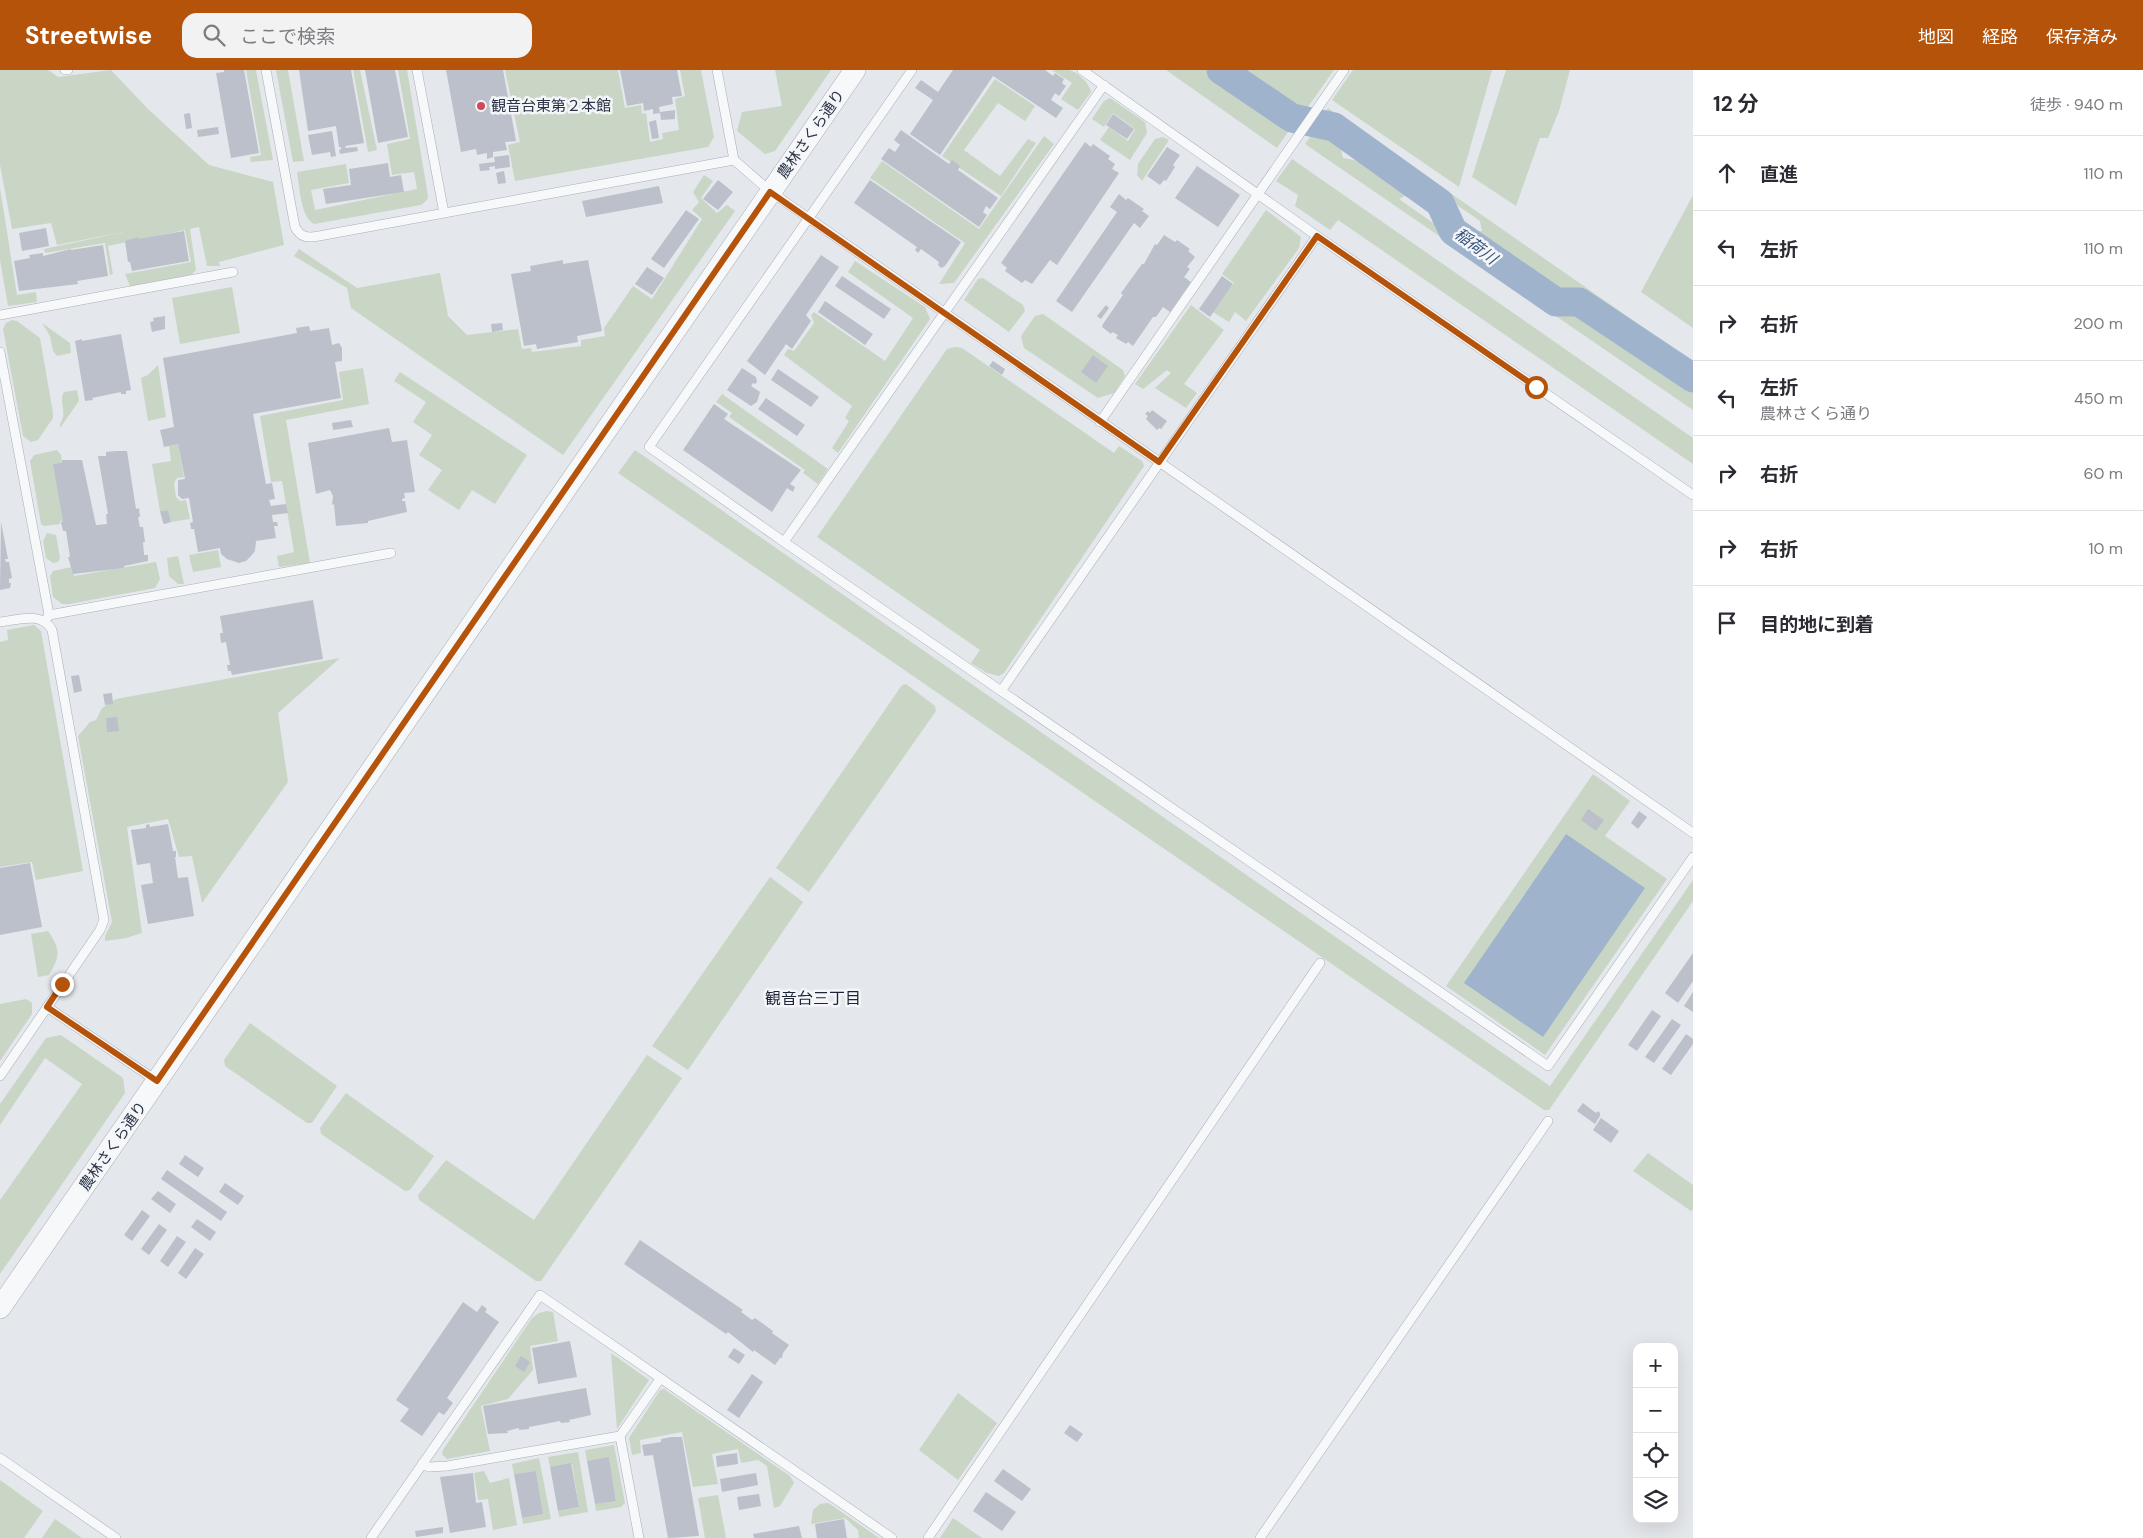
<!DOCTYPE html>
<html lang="ja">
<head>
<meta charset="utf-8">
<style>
	:root { --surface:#fff; --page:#f2f2f3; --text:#2b2b33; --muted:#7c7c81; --line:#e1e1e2; --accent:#b45309 }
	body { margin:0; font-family:"DM Sans","Noto Sans JP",sans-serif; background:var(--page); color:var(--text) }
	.controls { position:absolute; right:15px; bottom:15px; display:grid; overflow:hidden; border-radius:10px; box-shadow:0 5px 20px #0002 }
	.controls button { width:45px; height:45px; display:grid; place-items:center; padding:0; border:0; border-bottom:1px solid var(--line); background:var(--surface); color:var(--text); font:25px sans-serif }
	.stop { position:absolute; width:15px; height:15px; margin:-11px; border:4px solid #b45309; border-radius:50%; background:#fff }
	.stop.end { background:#b45309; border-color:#fff; box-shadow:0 1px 5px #0008 }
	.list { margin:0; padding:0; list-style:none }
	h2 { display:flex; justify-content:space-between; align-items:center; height:65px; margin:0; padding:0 20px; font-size:21px }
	h2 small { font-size:16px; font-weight:400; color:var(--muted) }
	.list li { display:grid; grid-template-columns:32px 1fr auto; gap:15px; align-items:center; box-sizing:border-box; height:75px; padding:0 20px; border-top:1px solid var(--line) }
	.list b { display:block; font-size:19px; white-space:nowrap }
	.list p { margin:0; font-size:16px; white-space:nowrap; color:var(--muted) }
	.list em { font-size:16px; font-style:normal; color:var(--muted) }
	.icon { flex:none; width:28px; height:28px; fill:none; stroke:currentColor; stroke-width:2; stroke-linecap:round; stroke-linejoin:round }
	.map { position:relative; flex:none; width:1693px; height:1468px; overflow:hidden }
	header { display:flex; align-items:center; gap:30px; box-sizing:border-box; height:70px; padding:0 25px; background:var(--accent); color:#fff }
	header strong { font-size:24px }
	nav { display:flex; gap:28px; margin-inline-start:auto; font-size:18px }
	.search { width:350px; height:45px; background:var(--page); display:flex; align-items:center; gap:12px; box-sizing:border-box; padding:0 18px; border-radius:15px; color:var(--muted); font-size:19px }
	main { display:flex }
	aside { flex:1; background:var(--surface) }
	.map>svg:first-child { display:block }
	.green { fill:#c9d6c5 }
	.water { fill:#9fb4cc }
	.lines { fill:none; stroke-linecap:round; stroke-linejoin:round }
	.river { stroke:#9fb4cc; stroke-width:29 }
	.building { fill:#bbc0ca }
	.service-casing { stroke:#a9aeb7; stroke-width:10 }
	.tertiary-casing { stroke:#a9aeb7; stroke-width:22 }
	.service { stroke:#f7f8fa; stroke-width:9 }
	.tertiary { stroke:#f7f8fa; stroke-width:21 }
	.route { stroke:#b45309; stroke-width:6 }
	.poi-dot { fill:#d1495b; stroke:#f4f6f9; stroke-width:2 }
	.labels { text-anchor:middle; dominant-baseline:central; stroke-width:5; stroke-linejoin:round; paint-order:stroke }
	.poi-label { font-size:15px; fill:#2b3445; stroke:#f4f6f9; text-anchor:start }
	.street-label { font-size:15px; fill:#2b3445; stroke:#f4f6f9 }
	.water-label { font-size:16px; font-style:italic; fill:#34527a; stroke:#f4f6f9 }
	.neighbourhood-label { font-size:16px; fill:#1d2536; stroke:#f4f6f9 }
</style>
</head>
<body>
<header>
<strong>Streetwise</strong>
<div class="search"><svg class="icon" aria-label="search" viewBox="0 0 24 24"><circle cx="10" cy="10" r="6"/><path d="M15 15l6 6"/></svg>ここで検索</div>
<nav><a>地図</a><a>経路</a><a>保存済み</a></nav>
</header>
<main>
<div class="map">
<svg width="1693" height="1468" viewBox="0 0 1693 1468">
	<rect width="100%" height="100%" fill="#e4e7ec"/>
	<path class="green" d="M0 0H48L58 7 111 0 148 39 209 95 273 112 284 175 219 192 220 196H207L199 157 190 159 196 200 191 205 130 216 125 204 191 192 185 160 108 176 113 204 110 205 105 173 45 183 44 179 133 160 57 175 51 153 12 159 0 95Z
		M246 0H256L273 90 251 92 250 87 261 85Z
		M276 0H288L304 91 293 92Z
		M353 0H360L377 80 368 82Z
		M398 0H407L428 126 427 130 421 135 314 154C300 146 300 118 297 102L346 94 349 113 311 120 315 140 417 119 414 102 392 105 387 74 410 69Z
		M505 0H618L625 38 641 35 642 44 646 43 650 72 663 69 662 63 679 60 675 29 685 26 680 0H701L714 67 708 77 515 111 508 75 520 72Z
		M775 0H831L775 81 765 84 737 61 742 42 782 36Z
		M1052 0C1057 0 1064 0 1069 0 1078 2 1089 13 1091 22L1078 40 1061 29 1072 13Z
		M1166 0H1206L1284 55 1288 62 1277 78Z
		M1243 0H1334L1303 44Z
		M1353 0H1492L1459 117 1332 30Z
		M1506 0H1570L1559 41 1548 68H1540L1516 136 1472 107Z
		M995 9 1035 36 1025 51 998 33 964 80 1000 106 1028 69 1036 73 1001 126 942 86Z
		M1110 28 1145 52 1147 63 1130 90 1100 70 1109 57 1128 71 1135 59 1113 43 1104 57 1092 49 1104 31Z
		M1328 38 1693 292V299L1578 222 1560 228 1457 157 1458 153 1474 162 1482 161 1480 151 1336 51 1322 47Z
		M1327 62 1339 70 1343 88 1365 92 1430 132 1405 126 1399 129 1561 243 1577 244 1693 316V340L1305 74 1313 63Z
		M1044 66 1054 74 954 213 939 214 965 173 870 108 882 91 979 159Z
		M1163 67 1169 70 1142 111 1137 105 1138 94 1155 69Z
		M1292 89 1693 368V394L1338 150 1330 160 1295 136 1298 125 1276 111Z
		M704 105 713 111 701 128 717 143 727 135 735 141 563 385 351 238 347 218 294 186 299 179 357 218 440 203 448 246 467 265 518 259 522 279 531 278 532 282 581 276V270L605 266 604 258 633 216 652 229 702 149 692 140 699 132 693 122Z
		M0 118 17 225 36 222 37 232 8 236 0 190Z
		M1693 125V258L1641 222Z
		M1266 140 1301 167 1299 178 1246 251 1235 242 1229 252 1213 242 1234 213 1222 204Z
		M855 191 925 237 930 249 838 383 832 378 849 351 845 348 852 336 784 285 788 279 794 281 814 253 811 245 814 242 885 291 913 248 848 202Z
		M983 208 1023 235 1025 241 1009 262 964 230 978 209Z
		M232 217 240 263 180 274 172 228Z
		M1191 235 1224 260 1184 314 1197 323 1186 338 1155 318 1171 303 1167 300 1143 319 1135 314Z
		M1043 244 1123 300 1125 306 1114 323 1098 328 1024 278 1021 266 1035 246Z
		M12 250 17 251 40 268 53 343V348L38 370 31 372 23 366 3 259 6 253Z
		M42 253 70 273 71 283 57 286 53 281 50 266Z
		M955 277 962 278 1114 383 1119 376 1142 391 1144 396 1004 603 999 606 987 603 971 593 980 580 817 467 947 279Z
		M158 295 166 347 148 351 141 308 148 305Z
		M363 298 369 334 286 350 310 493 279 497 277 486 294 482 282 411 271 412 260 346 343 330 339 302Z
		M400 302 527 385 495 434 472 420 459 440 428 420 442 400 419 385 432 365 413 352 426 332 394 311Z
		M77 320 79 331 60 358C59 353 62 352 63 347 65 338 59 331 64 322Z
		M722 324 828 399 818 414 803 403 805 400 729 347 732 343 716 332Z
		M178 374 184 407 177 408 174 413 176 427 180 431 186 430 190 449 171 452 168 440 160 441 152 394 171 391 169 376Z
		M57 380 61 385 62 393 63 451H60V454L44 456 41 454 30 391 34 385Z
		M635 380 1550 1016 1693 810V831L1549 1040H1544L618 403Z
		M47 463 56 465 60 488 58 492 53 493 46 488 43 471Z
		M218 480 221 497 193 502 189 485Z
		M178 486 184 514H178L169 506 167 488Z
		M156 492 160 509 155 518 69 534H62L53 527 50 506 53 501 72 497 74 506Z
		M34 555 41 561 83 801 36 810 32 792 0 797V572L8 570 7 560Z
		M340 588 278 643 288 712 202 833 192 786 179 787 168 749 127 757 142 863 126 868 105 871V866L112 852 78 666 90 652 96 650 102 638 116 629Z
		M906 614 935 636 936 641 809 822 776 798 902 615Z
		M1593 704 1630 731 1605 766 1667 809 1545 985 1446 916Z
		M770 807 803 832 688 1000 652 976Z
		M48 861C61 880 60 886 49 905L38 907 31 864Z
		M26 929 32 933V944L0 991V934Z
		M250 953 337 1016 312 1053H307L225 996 224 990Z
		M61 965 123 1008 125 1023 0 1204V1130L82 1014 45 988 0 1055V1034L46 968Z
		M647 985 682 1008 541 1211H536L419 1130 418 1125 446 1090 534 1150Z
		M346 1023 434 1086 410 1120 405 1121 321 1064 320 1058Z
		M1648 1083 1693 1115V1139L1691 1141 1633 1101Z
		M547 1241 553 1242 558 1271 530 1276 533 1300 508 1329 481 1336 490 1381 447 1389 442 1384 443 1380 532 1248 539 1243Z
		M611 1283 649 1310 617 1359Z
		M664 1319 790 1406 794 1413 780 1436 774 1438 767 1396 758 1390 741 1393 738 1379 712 1384 718 1414 693 1417 682 1362 640 1370 641 1383 632 1385 629 1368 660 1320Z
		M958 1323 997 1353 958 1410 919 1380Z
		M614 1375 625 1433 621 1437 596 1441 595 1434 616 1430 609 1388 587 1391 585 1380Z
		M578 1382 588 1442 559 1447 558 1441 579 1437 572 1394 550 1397 548 1387Z
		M539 1388 551 1449 523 1454 522 1448 543 1444 536 1401 514 1404 512 1394Z
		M484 1401 490 1413 509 1408 517 1455 493 1460 488 1429 478 1430 474 1403Z
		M0 1410 43 1441 24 1468H0Z
		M718 1425 726 1468H705L698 1428Z
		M827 1433 830 1434 879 1468H859L858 1460 845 1448 811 1454 813 1440 820 1434Z
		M953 1448 982 1468H940Z
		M55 1449 82 1468H42Z"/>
	<path class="water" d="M1566 764 1645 818 1543 967 1464 913Z"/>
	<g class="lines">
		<path class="river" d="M1221 0 1292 48 1334 57 1440 133 1453 161 1556 232H1579L1693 308"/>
	</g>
	<path class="building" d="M224 0H244L259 83 231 88 216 3 224 2Z
		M299 0H351L364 73 345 76 346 78 357 77 358 81 340 84 339 80 341 79V77H339L336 56 308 61Z
		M365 0H395L408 67 378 73Z
		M446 0H503L516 71 505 72 507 80 493 82V87L487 89V83L477 85 476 79 461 82Z
		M620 0H677L682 26 672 27 673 34 659 37 660 43 653 44V39L644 41 643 33 627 36Z
		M953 0H1045L1053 6 1055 3 1064 9 1062 13 1066 16 1059 26 1055 23 1051 30 1063 38 1056 48 993 6 940 85 910 64 933 30 915 18 921 10 938 22Z
		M675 40V49L661 50 660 42Z
		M190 43 192 58 186 59 184 44Z
		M1113 44 1134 59 1127 69 1106 55Z
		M656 50 659 68 652 69 649 52Z
		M218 57 219 64 198 67 197 60Z
		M901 60 949 94 952 90 960 96 958 100 998 128 990 139 986 136 983 142 987 145 979 157 881 89 889 78 895 82 900 75 894 70Z
		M332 61 336 86 331 87 330 82 312 85 308 65Z
		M1085 72 1091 77 1093 74 1110 86 1108 89 1115 94 1112 99 1119 103 1057 195 1050 190 1032 214 1025 210 1022 213 1005 201 1007 198 1001 193Z
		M1167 77 1180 85 1173 95 1175 97 1166 111 1164 110 1160 115 1147 106Z
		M509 85 510 97 495 99V96L489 97 490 100 480 101 479 94 495 92 494 87Z
		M388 93 390 107 401 105 404 122 326 134 323 119 351 115 349 99Z
		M1197 96 1240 125 1218 157 1175 128Z
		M504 101 506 113 498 114 496 103Z
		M718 110 733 122 718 140 703 129Z
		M870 110 961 172 945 196 941 198 938 195 939 192 921 179 918 183 915 180 917 177 854 133Z
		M659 116 663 133 586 147 582 131Z
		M1119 124 1126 130 1128 128 1144 139 1142 141 1149 146 1140 158 1134 153 1072 242 1056 231 1117 142 1110 137Z
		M686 140 699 149 664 198 651 189Z
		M46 158 49 176 22 181 19 163Z
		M184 161 189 191 132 201 130 192H128L125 171 138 167V169Z
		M1164 165 1175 172 1177 170 1190 179 1188 181 1195 187 1187 197 1190 199 1184 207 1191 212 1170 242 1163 237 1156 247H1153L1133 276 1128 272 1126 274 1116 268 1118 265 1112 262 1111 264 1102 257 1103 254 1123 225 1121 223 1142 194H1144L1155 174 1157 175Z
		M103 175 108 206 77 211 78 214 19 221 14 191 30 188 29 185 43 183V186L71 179V180Z
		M821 185 839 197 806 245 811 251 792 279 786 274 765 305 747 291Z
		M563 190V194L588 190 602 261 577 266 578 272 537 279 536 274 524 276 511 204 531 201 530 196Z
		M647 197 664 208 652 225 635 214Z
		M842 206 891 239 884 249 835 216Z
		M1222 206 1233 214 1210 247 1199 239Z
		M825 231 873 264 865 275 818 242Z
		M1106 235 1109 238 1101 249 1097 246Z
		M165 246V259L152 262 150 252 154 251 153 248Z
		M502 253 503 260 492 262 491 254Z
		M309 256 310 261 329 258 332 275 339 273 342 278V291L335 292 341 328 253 344 266 414 272 413 275 429 269 430 271 436 286 434 288 443 272 445 273 452H277L278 456H274L276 468 256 471 255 481 251 486 246 491 239 493 227 489 221 484 220 478 198 482 194 459H191L190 453 193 452 189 428 182 429 178 425V410L185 409 178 374 164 377 160 360 174 357 163 288 297 263 296 258Z
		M121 264 131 320 126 321V324H121V322L92 328 93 330 85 331 75 271 82 269V271Z
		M1093 285 1108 296 1096 313 1081 302Z
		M993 291 1005 299 1002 305 989 296Z
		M742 298 756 307 757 312 755 314 753 313 751 316 760 322 757 332 751 336 727 320Z
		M778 299 819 327 811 337 771 310Z
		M766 328 805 355 797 366 758 339Z
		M714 334 728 344 724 349 801 400 790 414 795 417 793 422 787 418 772 442 683 380Z
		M1152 340 1167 351 1161 359 1159 358 1157 360 1146 349 1148 346 1145 344 1148 341 1150 343Z
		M351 350 353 357 333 360 332 353Z
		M389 358 392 372 407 370 415 422 404 423 405 428 402 429V431H405L407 442 368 451V453L336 456 334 434 332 435 333 426 330 420 316 424 308 373Z
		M117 381H127L136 439 139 438 140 447H138L140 457H143L145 472H143L144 485H148V491L124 496V498L73 504 68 487H70L66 461H63L61 452 63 451 53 394 62 393V390H82L96 455 107 454 106 444H108L98 386H106V382Z
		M168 440 171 452 165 454 163 453 160 441Z
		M1 452 8 489H5L6 492H9L12 508 9 509V513H11L10 518 0 520Z
		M313 530 323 589 232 605 231 601H228L227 595H230L226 572 221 573 220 563H223L220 546Z
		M79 605 82 621 74 623 71 606Z
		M112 623 113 634 105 635 103 624Z
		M117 647 119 661 107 662 106 648Z
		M1588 739 1604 750 1596 761 1581 750Z
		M1639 741 1647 747 1638 759 1631 753Z
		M149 754 150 757 168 754 173 781H176V787H175L178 808 188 807 194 846 148 854 141 815 153 813 150 793 137 795 131 760 146 758V755Z
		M30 793 42 857 0 865V798Z
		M1693 883V911L1678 933 1665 923Z
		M1693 922V942L1684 936Z
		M1652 940 1661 946 1637 981 1628 975Z
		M1672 949 1681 955 1654 993 1645 987Z
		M1686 964 1693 969V974L1671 1005 1662 999Z
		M1583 1033 1596 1043 1598 1041 1600 1043V1046L1595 1054 1577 1041Z
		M1601 1048 1619 1061 1611 1073 1593 1060Z
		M185 1085 204 1098 198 1107 179 1094Z
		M167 1100 227 1142 221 1151 161 1109Z
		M225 1113 244 1126 238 1135 219 1122Z
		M158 1121 176 1134 170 1143 151 1129Z
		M142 1140 150 1146 132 1171 124 1165Z
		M197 1149 216 1162 210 1171 191 1157Z
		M159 1154 167 1160 149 1185 141 1179Z
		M177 1166 186 1172 168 1197 160 1191Z
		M640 1170 743 1240 741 1242 752 1250 755 1248 773 1261 772 1263 789 1275 783 1283 782 1288H780L775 1295 754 1280 753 1282 728 1262 726 1264 624 1194Z
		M195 1178 204 1184 186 1209 178 1203Z
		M463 1232 477 1242 482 1235 487 1239 485 1242 499 1252 447 1328 453 1333 444 1345 439 1342 422 1366 400 1351 409 1339 396 1330Z
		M570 1271 577 1307 538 1314 532 1278Z
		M734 1278 745 1285 739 1294 728 1287Z
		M521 1286 530 1292 524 1302 515 1296Z
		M752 1304 763 1312 739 1348 727 1340Z
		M586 1318 591 1345 569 1350 570 1352 561 1353 560 1351 529 1357V1359L519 1360V1358L507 1361 508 1363 488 1364 483 1336Z
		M1070 1355 1083 1364 1077 1372 1064 1363Z
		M671 1367H682L699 1466 668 1468 653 1385 644 1386 642 1375 661 1372V1369Z
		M737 1383 738 1394 717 1397 716 1386Z
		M609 1387 616 1431 595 1434 587 1391Z
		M571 1393 579 1437 558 1441 550 1397Z
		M1003 1399 1031 1419 1022 1431 994 1411Z
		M536 1401 543 1444 522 1448 514 1404Z
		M473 1403 476 1433 482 1432 486 1457 450 1463 440 1407Z
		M756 1403 758 1415 722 1422 720 1409Z
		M986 1422 1016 1442 1002 1461 973 1441Z
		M759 1424 761 1436 739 1440 737 1427Z
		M844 1449 847 1468H817L815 1454Z
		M799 1456 802 1468H754L753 1464Z
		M443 1457V1463L416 1467 415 1461Z"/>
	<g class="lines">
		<g class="service-casing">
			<path id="service" d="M65 0H68
				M266 0 295 157C301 168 308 168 319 166L734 90
				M417 0 444 143
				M717 0 734 90 771 122 1693 763
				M912 0 649 377 784 472 1548 996 1693 787
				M1082 0 1317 166 1693 425
				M0 245 233 202
				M0 282 47 534 49 545 47 548
				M1100 352 1344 0
				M784 472 1104 15
				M49 545 391 483
				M0 552C18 550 42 541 52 560L104 850 100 860 0 1006
				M1001 621 1317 166
				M47 937 157 1011
				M620 1366 639 1468
				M0 1388 116 1468
				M422 1394 429 1397 447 1396 620 1366 660 1309
				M371 1468 540 1225 892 1468
				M928 1468 1320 893
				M1260 1468 1548 1051"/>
		</g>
		<g class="tertiary-casing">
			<path id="tertiary" d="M0 1238 855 0"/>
		</g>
		<use href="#service" class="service"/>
		<use href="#tertiary" class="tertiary"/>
	</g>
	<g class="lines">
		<path class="route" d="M62 914 47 937 157 1011 770 122 1159 392 1317 166 1536 317"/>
	</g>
	<circle class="poi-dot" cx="481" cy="36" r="5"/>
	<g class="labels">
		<g class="poi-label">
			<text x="491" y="36">観音台東第２本館</text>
		</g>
		<g class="street-label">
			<text transform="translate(811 64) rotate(-55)">農林さくら通り</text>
			<text transform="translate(113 1076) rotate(-55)">農林さくら通り</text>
		</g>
		<g class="water-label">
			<text transform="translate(1476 176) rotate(37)">稲荷川</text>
		</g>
		<g class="neighbourhood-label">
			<text x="813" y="928">観音台三丁目</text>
		</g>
	</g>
</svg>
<div class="controls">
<button>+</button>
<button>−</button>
<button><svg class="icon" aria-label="locate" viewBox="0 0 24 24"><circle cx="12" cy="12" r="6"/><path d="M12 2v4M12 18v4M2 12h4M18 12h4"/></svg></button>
<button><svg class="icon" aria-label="layers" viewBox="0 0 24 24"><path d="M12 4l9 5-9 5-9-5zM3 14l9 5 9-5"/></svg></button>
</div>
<div class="stop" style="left:1536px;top:317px"></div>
<div class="stop end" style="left:62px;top:914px"></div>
</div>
<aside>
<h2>12 分<small>徒歩 · 940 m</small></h2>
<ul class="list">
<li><svg class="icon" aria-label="ahead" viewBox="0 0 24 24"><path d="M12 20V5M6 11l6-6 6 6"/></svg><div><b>直進</b></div><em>110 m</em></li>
<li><svg class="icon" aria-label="left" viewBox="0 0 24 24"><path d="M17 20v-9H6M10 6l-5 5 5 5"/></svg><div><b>左折</b></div><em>110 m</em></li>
<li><svg class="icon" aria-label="right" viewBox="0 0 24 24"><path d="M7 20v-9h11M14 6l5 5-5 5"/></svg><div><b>右折</b></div><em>200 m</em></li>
<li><svg class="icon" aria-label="left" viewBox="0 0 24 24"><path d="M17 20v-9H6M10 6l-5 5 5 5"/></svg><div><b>左折</b><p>農林さくら通り</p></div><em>450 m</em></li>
<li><svg class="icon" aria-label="right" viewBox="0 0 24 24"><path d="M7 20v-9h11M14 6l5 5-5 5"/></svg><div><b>右折</b></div><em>60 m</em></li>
<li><svg class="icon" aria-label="right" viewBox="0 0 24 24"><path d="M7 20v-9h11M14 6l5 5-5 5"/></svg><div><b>右折</b></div><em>10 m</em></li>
<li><svg class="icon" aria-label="arrive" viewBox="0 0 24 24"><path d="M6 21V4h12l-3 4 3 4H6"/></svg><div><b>目的地に到着</b></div></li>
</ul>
</aside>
</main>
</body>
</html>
